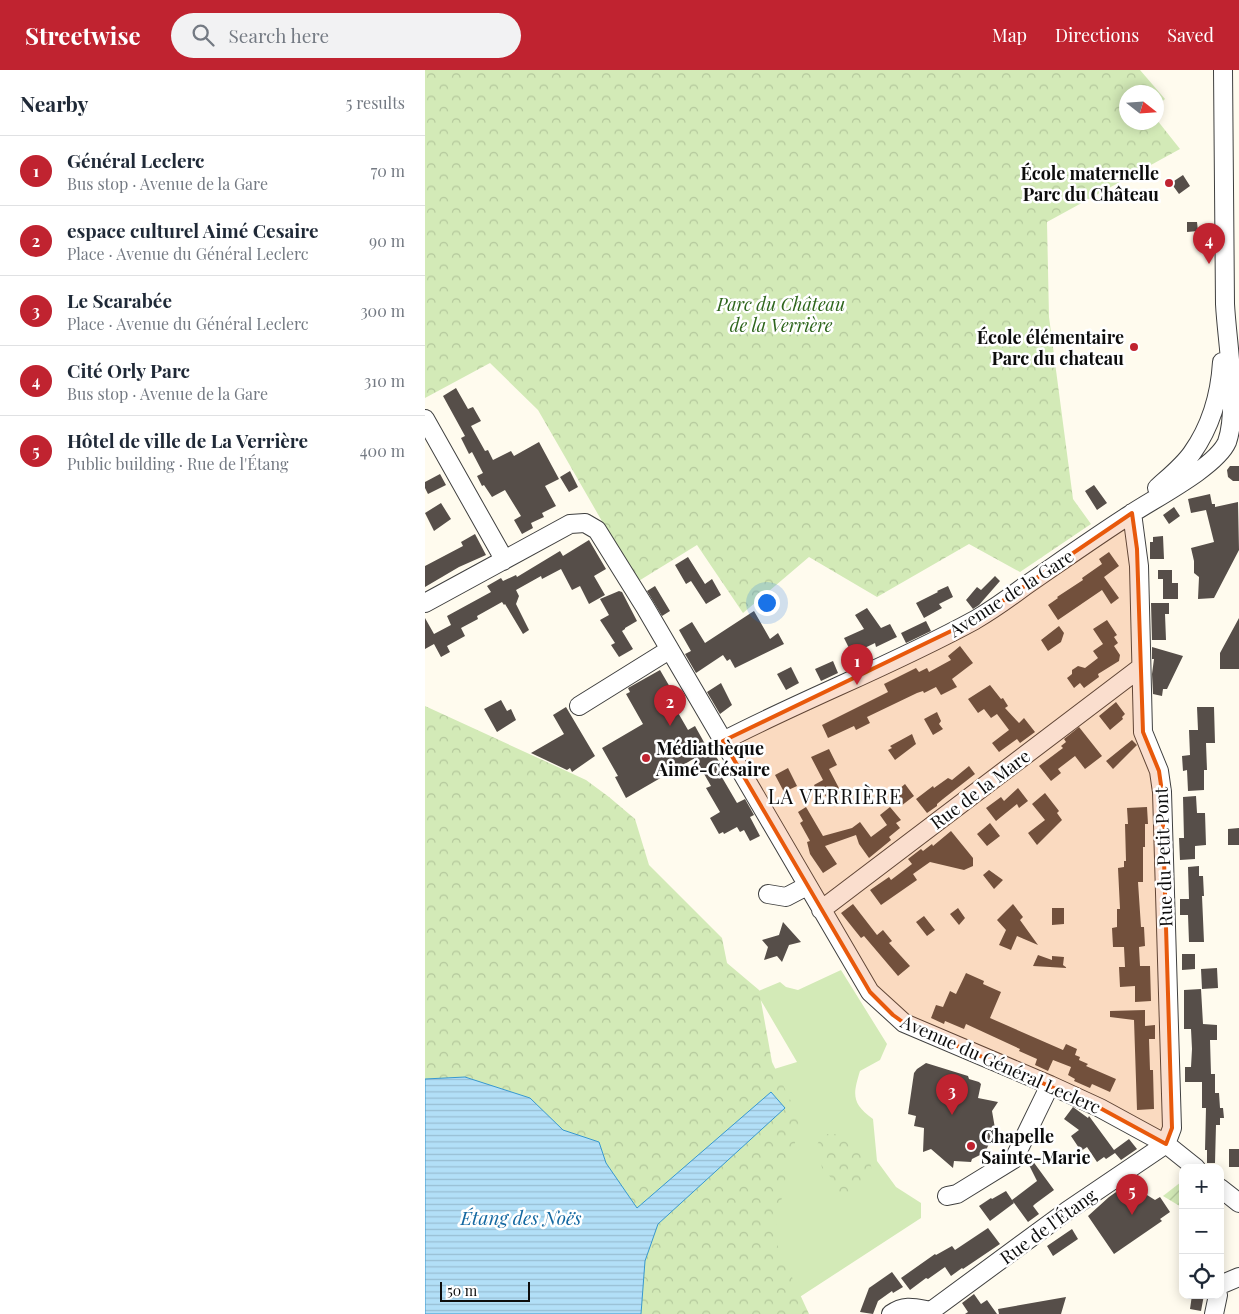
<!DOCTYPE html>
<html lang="en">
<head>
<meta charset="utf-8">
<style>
	:root { --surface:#fff; --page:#f2f2f3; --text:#1f2937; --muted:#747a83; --line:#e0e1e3; --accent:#c02330 }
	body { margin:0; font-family:"Playfair Display",serif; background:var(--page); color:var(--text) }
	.controls { position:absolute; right:15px; bottom:15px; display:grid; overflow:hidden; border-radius:10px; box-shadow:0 2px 12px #0003 }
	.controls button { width:45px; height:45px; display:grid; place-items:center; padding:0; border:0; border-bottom:1px solid var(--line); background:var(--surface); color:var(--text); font:25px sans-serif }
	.compass { position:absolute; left:694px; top:15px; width:45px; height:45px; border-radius:50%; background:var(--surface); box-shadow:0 2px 12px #0003; rotate:107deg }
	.scale { position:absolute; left:15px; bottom:12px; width:90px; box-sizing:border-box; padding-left:5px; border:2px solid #0d0d0d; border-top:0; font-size:14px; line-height:18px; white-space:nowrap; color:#0d0d0d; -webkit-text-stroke:4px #fff; paint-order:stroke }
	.you { position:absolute; left:341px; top:532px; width:18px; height:18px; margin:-12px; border:4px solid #fff; border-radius:50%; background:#1a73e8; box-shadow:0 0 0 8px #1a73e833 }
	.badge { display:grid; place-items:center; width:32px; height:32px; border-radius:50%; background:var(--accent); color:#fff; font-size:16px; font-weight:700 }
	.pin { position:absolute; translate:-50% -41px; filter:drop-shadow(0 1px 2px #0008) }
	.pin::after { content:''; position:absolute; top:26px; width:18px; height:15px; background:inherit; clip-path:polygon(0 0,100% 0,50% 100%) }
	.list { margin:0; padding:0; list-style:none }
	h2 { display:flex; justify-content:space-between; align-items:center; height:65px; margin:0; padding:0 20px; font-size:21px }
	h2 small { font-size:16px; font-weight:400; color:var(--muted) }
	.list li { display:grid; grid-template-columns:32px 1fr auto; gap:15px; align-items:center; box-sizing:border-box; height:70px; padding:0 20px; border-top:1px solid var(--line) }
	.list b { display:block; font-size:19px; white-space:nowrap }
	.list p { margin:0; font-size:16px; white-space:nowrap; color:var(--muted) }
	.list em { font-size:16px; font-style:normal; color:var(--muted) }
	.icon { flex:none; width:28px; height:28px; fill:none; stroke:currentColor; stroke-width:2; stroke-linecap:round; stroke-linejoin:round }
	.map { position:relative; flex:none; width:814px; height:1244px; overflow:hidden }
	header { display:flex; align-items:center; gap:30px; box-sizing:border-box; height:70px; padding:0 25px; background:var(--accent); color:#fff }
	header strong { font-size:24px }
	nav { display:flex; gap:28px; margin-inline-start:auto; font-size:18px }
	.search { width:350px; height:45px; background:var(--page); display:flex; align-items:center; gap:12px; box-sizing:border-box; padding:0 18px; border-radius:28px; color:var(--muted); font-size:19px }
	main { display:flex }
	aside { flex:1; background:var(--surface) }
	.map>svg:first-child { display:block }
	.grass { fill:#d3eab7 }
	.park { fill:url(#park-crowns) }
	.garden { fill:url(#garden-furrows) }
	.water { fill:url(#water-rules); stroke:#3798cf }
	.building { fill:#564e49 }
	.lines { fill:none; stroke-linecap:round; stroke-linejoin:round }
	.minor-casing { stroke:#404040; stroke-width:20 }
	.minor { stroke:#fff; stroke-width:18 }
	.marked { fill:#e8590c; fill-opacity:0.2; stroke:#e8590c; stroke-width:4; stroke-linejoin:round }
	.poi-dot { fill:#c02330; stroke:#fff; stroke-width:2 }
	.labels { text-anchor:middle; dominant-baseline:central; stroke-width:5; stroke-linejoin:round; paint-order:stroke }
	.poi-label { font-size:18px; font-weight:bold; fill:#0d0d0d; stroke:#fff; text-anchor:end }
	.park-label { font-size:18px; font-style:italic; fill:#2e661c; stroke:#fff }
	.street-label { font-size:18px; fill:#0d0d0d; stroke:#fff }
	.water-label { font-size:19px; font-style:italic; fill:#1468a1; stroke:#fff }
	.quarter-label { font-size:20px; letter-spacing:1px; fill:#0d0d0d; stroke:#fff }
</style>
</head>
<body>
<header>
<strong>Streetwise</strong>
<div class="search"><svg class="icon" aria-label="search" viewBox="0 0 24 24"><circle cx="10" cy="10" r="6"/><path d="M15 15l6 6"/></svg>Search here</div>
<nav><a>Map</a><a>Directions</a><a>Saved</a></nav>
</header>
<main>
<aside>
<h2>Nearby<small>5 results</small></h2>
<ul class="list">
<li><span class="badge">1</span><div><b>Général Leclerc</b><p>Bus stop · Avenue de la Gare</p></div><em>70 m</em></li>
<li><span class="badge">2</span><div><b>espace culturel Aimé Cesaire</b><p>Place · Avenue du Général Leclerc</p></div><em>90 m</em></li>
<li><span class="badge">3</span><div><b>Le Scarabée</b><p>Place · Avenue du Général Leclerc</p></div><em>300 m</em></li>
<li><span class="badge">4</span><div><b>Cité Orly Parc</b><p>Bus stop · Avenue de la Gare</p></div><em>310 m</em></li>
<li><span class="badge">5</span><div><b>Hôtel de ville de La Verrière</b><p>Public building · Rue de l'Étang</p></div><em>400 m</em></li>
</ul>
</aside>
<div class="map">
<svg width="814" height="1244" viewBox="0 0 814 1244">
	<defs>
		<pattern id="park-crowns" width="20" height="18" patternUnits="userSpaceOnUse" patternTransform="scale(1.25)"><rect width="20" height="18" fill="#d3eab7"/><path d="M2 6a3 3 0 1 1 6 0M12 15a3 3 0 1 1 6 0" fill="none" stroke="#b4c89c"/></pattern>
		<pattern id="garden-furrows" width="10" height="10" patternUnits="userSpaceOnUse" patternTransform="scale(1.25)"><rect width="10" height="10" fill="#d3eab7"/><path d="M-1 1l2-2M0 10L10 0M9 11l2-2" fill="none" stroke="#b4c89c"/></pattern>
		<pattern id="water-rules" width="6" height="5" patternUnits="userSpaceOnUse" patternTransform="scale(1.25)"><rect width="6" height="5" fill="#b2dff7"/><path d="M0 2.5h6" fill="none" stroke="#98bed3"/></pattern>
	</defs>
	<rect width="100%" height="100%" fill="#fffbee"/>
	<path class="grass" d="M416 900 462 974 455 990 435 1001C428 1024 426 1033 448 1049L452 1091 471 1117 496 1133V1148L367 1232 0 945 333 1004 372 992 331 922 355 912 361 917 373 920Z"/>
	<path class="park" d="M0 0H715L740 29 732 36V22H702V52H732V50L755 79 622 152 624 247 648 429 666 454 595 502 544 474 452 527 384 487 318 543 272 475 212 512 113 340 65 293 0 328Z
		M0 636 161 710 184 727 210 749 224 795 297 868 302 893 334 920 347 992 374 1048 375 1055 362 1101 349 1168 384 1244H0Z
		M402 1064H423L430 1069C432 1073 432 1076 434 1080 435 1084 440 1085 442 1088 455 1104 437 1122 422 1128L415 1125 410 1112 397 1098 392 1075 395 1069Z"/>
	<path class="garden" d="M756 1112H758V1138L738 1126Z"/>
	<path class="water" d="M40 1007 105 1028 138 1060 174 1072 181 1093 212 1138 346 1022 360 1038 233 1154 220 1191 216 1244H0V1009Z"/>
	<path class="building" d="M758 105 765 116 754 124 746 113Z
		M762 152H772L773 161 762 162Z
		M31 318 43 339 48 337 56 351 46 356 60 381 63 380 68 390 86 381 89 386 114 372 134 409 120 416 131 436 117 443 119 447 106 453 108 458 97 464 89 450 96 446 80 420 67 427 59 415 57 416 52 406 58 403 47 382 44 384 36 368 40 366 18 326Z
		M805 396H814V411H808L803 407 802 400Z
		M145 401 153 417 144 422 135 407Z
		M15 404 21 415 3 424 0 418V412Z
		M669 415 682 433 672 440 660 421Z
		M785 424 787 434H790V437L813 432 814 480 789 528 773 529 774 507 769 503V491L766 478 789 472 781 440 766 443 763 429Z
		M16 433 26 449 9 461 0 443Z
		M749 437 755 446 744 454 738 445Z
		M50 464 61 485 34 497 0 517V496L38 476 36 472Z
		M738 466 739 489H725V472H728V467Z
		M164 470 181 499 169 506 180 525 164 534 155 516 147 520 136 499 117 509 116 506 91 520 94 526 91 534 104 560 98 564 80 534 79 535 77 532 52 546 53 549 36 558 40 566 22 576 25 582 16 587 9 574 0 579V548L9 564 26 555 22 546 66 522 62 516 76 508 78 511 91 505 92 507 135 481 138 486Z
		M684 482 694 496 679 507 694 528 686 534 677 520 633 550 623 535 633 528 632 527 658 510 657 508 677 494 674 489Z
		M263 487 280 514 287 509 296 525 281 534 266 511 261 514 250 495Z
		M733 500H747V513H753V529H738V509H733Z
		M570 506 575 511 554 535 548 539 541 530 552 517 556 520Z
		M230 516 245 541 237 546 222 521Z
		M523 516 528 527 514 534 517 538 499 548 491 533 513 522 512 521Z
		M194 521 197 522 212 551 200 558V559L197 561 208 579 194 587 186 575 190 573 175 550 184 545 175 529Z
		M726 533H744V544H740L741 570H727Z
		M442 538 456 558 465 554 472 567 451 577 450 573 427 584 419 568 439 559 430 545Z
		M329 541 345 569 353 563 359 574 310 598 305 589 302 591 298 585 271 603 260 584 266 581 254 560 267 552 280 573Z
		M814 548V599H795V583Z
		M682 550 692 565 689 567 693 573 689 576 695 585 694 591 673 604 674 607 659 618 655 613 649 618 642 608 647 604V600L653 596 660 598 673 588 668 581 678 574 668 559Z
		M501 551 506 561 481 573 476 563Z
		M634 556 639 563 636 572 623 581 616 570Z
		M535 576 548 593 527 609 532 617 516 625 511 617 499 623 498 621 492 623 442 647 445 653 431 660 429 656 403 668 397 655 463 622 459 614 491 598 494 602 502 598 504 602 526 590 523 586Z
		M727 577 758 586 742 619H738L737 626 728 624 727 604 729 589H727Z
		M408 591 413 603 396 611 390 599Z
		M366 597 374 613 361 620 352 604Z
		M235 600 249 624 244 627 263 660 270 656 280 674H283L297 696 294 698 296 702 295 704 312 733 320 729 329 745 325 747 335 766 325 771 319 760 315 762 312 757 299 764 298 762 294 764 285 748 295 742 281 718 286 716 270 688 201 728 190 707 193 706 177 678 218 654 201 624 205 622 203 618Z
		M296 613 307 635 295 644 282 622Z
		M565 615 576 629 578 628 583 636 580 638 594 653 599 648 610 662 595 673 592 669 574 682 567 673 584 660 572 644 566 648 559 639 553 643 543 629Z
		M76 630 82 641 86 639 91 650 72 662 59 639Z
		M691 632 700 644 697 647 698 649 685 660 674 646Z
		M141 637 170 686 147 702 145 698 142 700 106 683 139 664 128 645Z
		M772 637H789L790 673H781L782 700H779V720L763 721 762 700 758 701 757 686 765 685 764 660H773Z
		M512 642 516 651 514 654 518 659 508 665 499 649Z
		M654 657 677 686 660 699 650 686 633 699 636 703 626 711 614 696 638 678 636 676 641 672 639 669Z
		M487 664 491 674 470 690 463 680 467 678 465 676Z
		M707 670 712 675 688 699 681 691Z
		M404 679 412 695 404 699 416 722 403 729 399 724 394 727 389 715 398 710 386 687Z
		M544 696 550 704 518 729 512 734V736L502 743 491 729 508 716 509 718 523 708 527 710Z
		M363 698 372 716 359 722 350 705Z
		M480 714 489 726 476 736 467 725Z
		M593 718 603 731 594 738 592 734 571 751 561 738 576 727 579 731Z
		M620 723 634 741 632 743 637 750 612 775 603 763 620 750 607 734Z
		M771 726 772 743H780L781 775 770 776V789L755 790 754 768H759L758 727Z
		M381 737 398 766 427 758 435 752 446 767 462 755 455 745 465 737 476 750 471 753 475 758 464 767 466 770 444 788 434 774 431 765 400 776 412 794 398 803 385 784 382 772 385 771 375 753 378 751 373 742Z
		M722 737 723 754H720V777H718V812H713L716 857H719L720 876 714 877 715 896H725L726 931 710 932V916L695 917 694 897H700L699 877H688L687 858 692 857V839H695L693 798 699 797V791H701L700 754H703L702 738Z
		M565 753 575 766 562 776 552 764Z
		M814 758V775H803V759Z
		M526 761 548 788V796L539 800 505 792 488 804 492 810 456 835 445 820 464 807 466 810 487 794 483 789 496 779 498 781 507 774 508 776Z
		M774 796V806H778L779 826H777L779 872H764L763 845H755V829H764L763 797Z
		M564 800 578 810 569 819 558 805Z
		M428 834 452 865 458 860 467 871 464 873 485 896 473 906 439 866 436 868 416 843Z
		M588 834 598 847 595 850 613 875 592 866 586 880 574 875 581 860 572 850Z
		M533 838 540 848 534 855 525 844Z
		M627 838H639V854L627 855Z
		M499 846 510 860 502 866 491 852Z
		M358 852 376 872 364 875 357 892 352 886 339 890 343 877 337 870 354 865Z
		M757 884H770V899L757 900Z
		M613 885 627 890V886L639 887 638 895 642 898 608 896Z
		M792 898 793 918 777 919 776 899Z
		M541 903 559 911 558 914 576 922 565 948 638 980 641 974 652 979 650 985 655 987 654 990 663 994 661 996 691 1009 685 1022 667 1014 665 1018 649 1011 650 1009 643 1005 646 997 628 990 623 1001 610 995 612 989 594 981 595 979 541 954 539 959 520 951 519 954 506 948 511 935 518 937 525 921 531 924Z
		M776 919 778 954 792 955V970H785L786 1004H790V1023H794L795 1038H798L799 1048H795V1055H791L790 1093H782V1080H780L781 1038H777V1012H760V997H766L767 979 766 959H759V920Z
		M720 940V956L730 955V969H724L725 1000H728L729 1039 712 1040 709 950 685 947V941Z
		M501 993 543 1006 544 1009 554 1012 556 1014 553 1028 573 1032 567 1041 572 1070 566 1069 559 1085 557 1084 547 1089 546 1092 529 1091 528 1098 506 1079 498 1082 499 1058 489 1056 491 1046 483 1044 489 1003 492 999Z
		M648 1037 663 1048 664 1046 689 1080 704 1069 712 1079 696 1090 690 1083 681 1089 679 1087 672 1092 662 1077 656 1081 646 1066 654 1060 639 1049Z
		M804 1079H814V1097H804Z
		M607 1090 629 1120 610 1134 608 1136 614 1144 603 1152 587 1130 612 1111 603 1093Z
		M711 1108 717 1116 714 1120 730 1130 735 1127 745 1142 735 1149 737 1151 689 1184 663 1146 684 1127Z
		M581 1121 589 1133 565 1151 554 1136 566 1128 567 1129Z
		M563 1158 575 1174 538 1199 537 1198 526 1206 520 1197 503 1209 501 1208 485 1220 476 1208 510 1184 511 1185 527 1176 530 1180Z
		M647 1159 653 1169 628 1186 622 1176Z
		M467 1202 478 1217 468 1223 467 1221 453 1231 448 1244 435 1242 444 1218Z
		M549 1224 556 1234 562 1230 572 1244H540L543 1242 537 1233Z
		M767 1225H779L776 1241 765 1239Z
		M641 1227 636 1244H574L573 1239Z"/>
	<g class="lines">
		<g class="minor-casing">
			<path id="minor" d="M0 349 75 482 78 491
				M732 418C744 407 758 396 767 383 786 356 795 325 797 292
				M707 443 714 496 718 662 734 701 737 722 747 1058 741 1074
				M0 533 145 454 160 453 172 460 220 537 445 922 479 953 625 1015 675 1038 741 1074 771 1098
				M154 636 244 580
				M298 671C381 628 468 595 550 550 567 540 584 528 600 516 635 492 670 467 706 444 730 428 791 397 802 372 814 337 802 273 800 234L798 0
				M343 824 361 827 382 816
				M396 840 715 598
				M795 1118 814 1133
				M522 1126 532 1124 589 1089 625 1015
				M795 1215 814 1207
				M466 1244C480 1234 490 1238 506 1241L642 1141 741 1074
				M789 1244 793 1225"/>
		</g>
		<use href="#minor" class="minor"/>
	</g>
	<path class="marked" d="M707 443 712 479 718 662 734 701 737 722 747 1058 741 1074 675 1038 479 953 468 945 445 922 298 671 551 549Z"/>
	<g class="poi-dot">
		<circle cx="744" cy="113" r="5"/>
		<circle cx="709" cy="277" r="5"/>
		<circle cx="221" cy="688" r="5"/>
		<circle cx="546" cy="1076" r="5"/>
	</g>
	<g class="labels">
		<g class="poi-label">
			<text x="734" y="103">École maternelle<tspan x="734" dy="21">Parc du Château</tspan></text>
			<text x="699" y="267">École élémentaire<tspan x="699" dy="21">Parc du chateau</tspan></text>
			<text x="231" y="678" text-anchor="start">Médiathèque<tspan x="231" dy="21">Aimé-Césaire</tspan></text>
			<text x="556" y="1066" text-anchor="start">Chapelle<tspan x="556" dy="21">Sainte-Marie</tspan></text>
		</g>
		<g class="park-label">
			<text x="356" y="234">Parc du Château<tspan x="356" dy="21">de la Verrière</tspan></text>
		</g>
		<g class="street-label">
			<text transform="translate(586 523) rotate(-33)">Avenue de la Gare</text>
			<text transform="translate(555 719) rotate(-37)">Rue de la Mare</text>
			<text transform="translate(738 787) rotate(-92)">Rue du Petit Pont</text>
			<text transform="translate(576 994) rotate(24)">Avenue du Général Leclerc</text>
			<text transform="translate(623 1156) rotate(-36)">Rue de l'Étang</text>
		</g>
		<g class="water-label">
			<text x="96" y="1147">Étang des Noës</text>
		</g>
		<g class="quarter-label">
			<text x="410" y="725">LA VERRIÈRE</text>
		</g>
	</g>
</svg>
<div class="controls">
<button>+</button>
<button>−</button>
<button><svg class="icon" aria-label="locate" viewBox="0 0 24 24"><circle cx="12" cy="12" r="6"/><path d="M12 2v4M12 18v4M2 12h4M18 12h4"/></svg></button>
</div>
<svg class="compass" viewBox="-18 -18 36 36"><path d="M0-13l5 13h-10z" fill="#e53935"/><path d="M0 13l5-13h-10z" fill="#747a83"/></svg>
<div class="scale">50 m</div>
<div class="you"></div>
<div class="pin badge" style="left:432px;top:615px">1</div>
<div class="pin badge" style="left:245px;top:656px">2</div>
<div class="pin badge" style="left:527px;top:1045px">3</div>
<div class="pin badge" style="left:784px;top:194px">4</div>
<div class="pin badge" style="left:707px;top:1145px">5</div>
</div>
</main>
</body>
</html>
